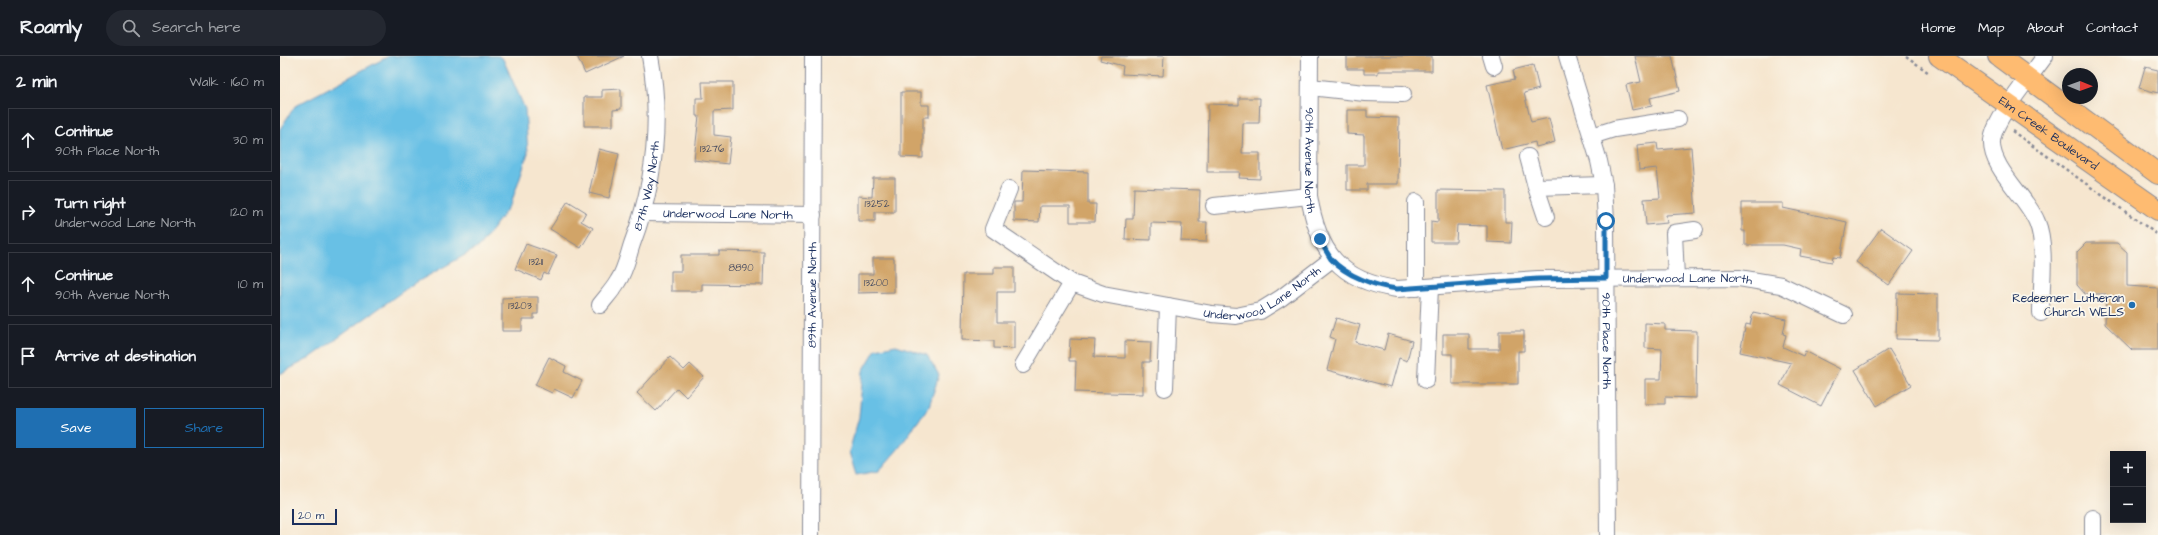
<!DOCTYPE html>
<html lang="en">
<head>
<meta charset="utf-8">
<style>
	:root { --surface:#171b24; --page:#242831; --text:#f1f3f6; --muted:#9ea1a6; --line:#363941; --accent:#1f6fb2 }
	body { margin:0; font-family:"Architects Daughter",sans-serif; background:var(--page); color:var(--text) }
	.controls { position:absolute; right:12px; bottom:12px; display:grid; overflow:hidden; border-radius:0px; box-shadow:0 4px 16px #0002 }
	.controls button { width:36px; height:36px; display:grid; place-items:center; padding:0; border:0; border-bottom:1px solid var(--line); background:var(--surface); color:var(--text); font:20px sans-serif }
	.compass { position:absolute; left:1782px; top:12px; width:36px; height:36px; border-radius:50%; background:var(--surface); box-shadow:0 4px 16px #0002; rotate:91deg }
	.scale { position:absolute; left:12px; bottom:10px; width:45px; box-sizing:border-box; padding-left:4px; border:2px solid #1b2f5e; border-top:0; font-size:11px; line-height:14px; white-space:nowrap; color:#1b2f5e; -webkit-text-stroke:3px #fbf7ec; paint-order:stroke }
	.stop { position:absolute; width:12px; height:12px; margin:-9px; border:3px solid #1f6fb2; border-radius:50%; background:#fff }
	.stop.end { background:#1f6fb2; border-color:#fff; box-shadow:0 1px 4px #0008 }
	.list { margin:0; padding:0; list-style:none }
	h2 { display:flex; justify-content:space-between; align-items:center; height:52px; margin:0; padding:0 16px; font-size:17px }
	h2 small { font-size:13px; font-weight:400; color:var(--muted) }
	.list li { display:grid; grid-template-columns:26px 1fr auto; gap:12px; align-items:center; box-sizing:border-box; height:64px; margin:0 8px 8px; padding:0 8px; border:1px solid var(--line); border-radius:0px }
	.list b { display:block; font-size:15px; white-space:nowrap }
	.list p { margin:0; font-size:13px; white-space:nowrap; color:var(--muted) }
	.list em { font-size:13px; font-style:normal; color:var(--muted) }
	.actions { display:flex; gap:8px; padding:12px 16px }
	.actions a { flex:1; padding:9px 0; border:1px solid var(--accent); border-radius:0px; text-align:center; font-size:14px; color:var(--accent) }
	.actions .main { background:var(--accent); color:#fff }
	.icon { flex:none; width:22px; height:22px; fill:none; stroke:currentColor; stroke-width:2; stroke-linecap:round; stroke-linejoin:round }
	.map { position:relative; flex:none; width:1878px; height:479px; overflow:hidden }
	header { display:flex; align-items:center; gap:24px; box-sizing:border-box; height:56px; padding:0 20px; background:var(--surface); border-bottom:1px solid var(--line) }
	header strong { font-size:19px }
	nav { display:flex; gap:22px; margin-inline-start:auto; font-size:14px }
	.search { width:280px; height:36px; background:var(--page); display:flex; align-items:center; gap:10px; box-sizing:border-box; padding:0 14px; border-radius:22px; color:var(--muted); font-size:15px }
	main { display:flex }
	aside { flex:1; background:var(--surface) }
	.map>svg:first-child { display:block }
	.water { fill:#68c0e5; stroke:#4278a2 }
	.building { fill:#d1a468 }
	.lines { fill:none; stroke-linecap:round; stroke-linejoin:round }
	.minor-casing { stroke:#888a96; stroke-width:18 }
	.major-casing { stroke:#888a96; stroke-width:22 }
	.path { stroke:#888a96; stroke-width:2.5; stroke-dasharray:3 3; stroke-linecap:butt }
	.minor { stroke:#fff; stroke-width:16 }
	.major { stroke:#febb71; stroke-width:20 }
	.route { stroke:#1f6fb2; stroke-width:5 }
	.poi-dot { fill:#1f6fb2; stroke:#fbf7ec; stroke-width:1.5 }
	.labels { text-anchor:middle; dominant-baseline:central; stroke-width:3.5; stroke-linejoin:round; paint-order:stroke }
	.number-label { font-size:10px; fill:#484c60 }
	.street-label { font-size:12px; fill:#1b2f5e; stroke:#fbf7ec }
	.poi-label { font-size:12px; fill:#1b2f5e; stroke:#fbf7ec; text-anchor:end }
</style>
</head>
<body>
<header>
<strong>Roamly</strong>
<div class="search"><svg class="icon" aria-label="search" viewBox="0 0 24 24"><circle cx="10" cy="10" r="6"/><path d="M15 15l6 6"/></svg>Search here</div>
<nav><a>Home</a><a>Map</a><a>About</a><a>Contact</a></nav>
</header>
<main>
<aside>
<h2>2 min<small>Walk · 160 m</small></h2>
<ul class="list">
<li><svg class="icon" aria-label="ahead" viewBox="0 0 24 24"><path d="M12 20V5M6 11l6-6 6 6"/></svg><div><b>Continue</b><p>90th Place North</p></div><em>30 m</em></li>
<li><svg class="icon" aria-label="right" viewBox="0 0 24 24"><path d="M7 20v-9h11M14 6l5 5-5 5"/></svg><div><b>Turn right</b><p>Underwood Lane North</p></div><em>120 m</em></li>
<li><svg class="icon" aria-label="ahead" viewBox="0 0 24 24"><path d="M12 20V5M6 11l6-6 6 6"/></svg><div><b>Continue</b><p>90th Avenue North</p></div><em>10 m</em></li>
<li><svg class="icon" aria-label="arrive" viewBox="0 0 24 24"><path d="M6 21V4h12l-3 4 3 4H6"/></svg><div><b>Arrive at destination</b></div></li>
</ul>
<div class="actions"><a class="main">Save</a><a>Share</a></div>
</aside>
<div class="map">
<svg width="1878" height="479" viewBox="0 0 1878 479">
	<rect width="100%" height="100%" fill="#fbf7ec"/>
	<filter id="ink" filterUnits="userSpaceOnUse"><feTurbulence type="fractalNoise" baseFrequency=".025" numOctaves="2"/><feDisplacementMap in="SourceGraphic" scale="8" xChannelSelector="R" yChannelSelector="G"/><feConvolveMatrix kernelMatrix="1 2 1 2 8 2 1 2 1" color-interpolation-filters="sRGB"/></filter>
	<filter id="wash" filterUnits="userSpaceOnUse"><feTurbulence type="fractalNoise" baseFrequency=".012" numOctaves="4" result="noise"/><feDisplacementMap in="SourceGraphic" scale="16" xChannelSelector="R" yChannelSelector="G"/><feGaussianBlur stdDeviation="0.9" result="paint"/><feColorMatrix in="noise" values="0 0 0 0 0 0 0 0 0 0 0 0 0 0 0 0 0 1.4 0 .05"/><feComposite in="paint" operator="in"/></filter>
	<g filter="url(#wash)">
		<rect width="100%" height="100%" fill="#f6e6cf"/>
		<path class="water" d="M109 0H218L223 3 245 53 248 97 231 148 199 191 130 230 30 302 0 318V73L15 50Z
			M616 289 647 299 659 319 649 350 619 392 599 415 576 419 569 396 579 361 583 315 596 293Z"/>
		<g id="blocks">
			<path class="building" d="M297 0H344L305 18Z
				M821 0H884L883 20 842 18 843 10 820 4Z
				M1067 0H1152V15H1098V18H1084V13H1067Z
				M1355 0H1392L1400 35 1370 42 1372 50 1352 54 1346 29 1361 26Z
				M1253 9 1259 33 1244 37 1251 66 1269 62 1275 86 1256 91 1255 86 1222 94 1207 29 1235 23 1233 14Z
				M1865 11 1878 14V37L1859 32Z
				M422 26H453V54L434 55V79L451 81 448 108 414 104 419 60H416V42H423Z
				M341 33V53L333 54V70H304V41H322V34Z
				M621 36H641V49H649V61H643V102L621 101Z
				M959 42H980L979 67H963L962 97H980V123L959 122 960 116H927L928 48 959 49Z
				M1067 54H1087V61L1119 62 1118 128H1087V134H1067V109H1084V79L1067 78Z
				M1377 87 1378 94 1411 91 1416 157 1386 159 1387 167 1366 169 1364 143 1380 142 1377 112 1359 114 1357 89Z
				M319 93 339 98 329 142 309 137Z
				M743 114 808 116V148H816L815 166H790V150H760L759 166 734 165V146H742Z
				M593 122H615V156H595V165H578V140L592 141Z
				M854 132 920 134 919 166H927L926 186 901 185 902 168 871 167V184L845 183 846 163H853Z
				M1158 134 1225 135V166H1232L1231 187 1207 186V170L1177 169 1176 186H1151V165L1158 166Z
				M288 145 306 156 301 165 313 172 301 192 270 173Z
				M1462 147H1503V152L1567 166 1560 202 1553 201 1552 206 1520 200 1521 193 1503 189H1465V175H1462Z
				M1601 172 1633 195 1609 229 1576 206Z
				M1806 187H1837L1847 196V230L1878 232V294H1852L1825 268 1826 238H1805L1797 229V196Z
				M246 188 277 199 268 219 264 217 261 224 235 213Z
				M439 195 484 196 483 229 422 228V235H391V215H401V199H439Z
				M593 202H614V236L578 237V218H593Z
				M714 211H734V236H717V266H734V293L714 292V285L682 284 683 218H714Z
				M1617 237 1658 238V284L1616 283Z
				M242 241H258V258H254V263H242V275H222V242Z
				M1473 256 1506 263 1503 278 1506 279 1503 291 1523 300 1525 295 1560 313 1541 350 1500 329 1511 307 1460 296 1466 268 1470 269Z
				M1056 262 1080 269 1075 286 1104 294 1108 278 1132 285 1127 305 1119 302 1111 331 1047 314 1055 283 1050 281Z
				M1365 267 1385 268V274L1417 275 1416 342 1385 341V348H1365V323H1381L1382 293 1365 292Z
				M1219 275H1244V295H1238V328H1172V298H1163V278H1189V293H1219Z
				M790 283 815 284 814 301 845 302V285L871 286 870 306H863V338L795 336 796 305H789Z
				M1609 293 1631 329 1597 350 1575 314Z
				M269 301 286 310 284 316 302 325 293 342 274 333 272 337 255 329Z
				M390 301 404 314 410 308 424 321 406 341 397 332 376 355 357 337Z"/>
		</g>
	</g>
	<g filter="url(#ink)">
		<use href="#blocks" fill-opacity="0" stroke="#888a96" stroke-width="1"/>
		<g class="lines">
			<g class="minor-casing">
				<g id="minor">
					<path id="s1" d="M1030 0 1029 140C1038 195 1059 225 1117 233L1258 223 1459 222 1501 229 1564 259"/>
					<path d="M1211 0 1214 10"/>
					<path id="s2" d="M1287 0 1319 105 1324 129 1326 165 1328 479"/>
					<path d="M1030 31 1085 37 1123 38"/>
					<path d="M1312 80 1334 73 1398 63"/>
					<path d="M1248 101 1256 131"/>
					<path id="s3" d="M729 133 713 173 792 227 823 238 932 258 956 260 980 255 1001 242 1052 203"/>
					<path d="M1136 146V232"/>
					<path d="M934 150 1029 140"/>
					<path id="s4" d="M364 157 533 159"/>
					<path d="M1266 161 1256 131 1324 129"/>
					<path d="M1396 222 1394 177 1415 174"/>
					<path id="s5" d="M320 249C326 241 333 234 338 225 345 215 348 200 352 188 375 127 382 65 370 0"/>
					<path d="M1761 257C1761 231 1767 190 1757 166 1747 141 1710 112 1712 85 1714 62 1751 20 1765 0"/>
					<path d="M743 309 792 227"/>
					<path d="M1146 324 1150 231"/>
					<path d="M885 332 888 250"/>
					<path d="M1813 462V479"/>
					<path id="s6" d="M531 479 533 0"/>
				</g>
			</g>
			<g class="major-casing">
				<g id="major">
					<path id="s7" d="M1659 0 1878 154"/>
					<path d="M1718 0 1878 118"/>
				</g>
			</g>
			<path class="path" d="M1626 0 1649 17
				M1732 75 1878 179"/>
			<use href="#minor" class="minor"/>
			<use href="#major" class="major"/>
		</g>
	</g>
	<g class="lines" filter="url(#ink)">
		<path class="route" d="M1040 183C1043 190 1047 197 1051 203 1066 220 1095 230 1117 233L1258 223 1326 222V165"/>
	</g>
	<circle class="poi-dot" cx="1852" cy="249" r="4"/>
	<g class="labels">
		<g class="number-label">
			<text x="432" y="93">13276</text>
			<text x="597" y="148">13252</text>
			<text x="256" y="206">13211</text>
			<text x="461" y="212">8890</text>
			<text x="596" y="227">13200</text>
			<text x="240" y="250">13203</text>
		</g>
		<g class="street-label">
			<text stroke="none"><textPath href="#s7" startOffset="134">Elm Creek Boulevard</textPath></text>
			<text stroke="none"><textPath href="#s1" startOffset="104">90th Avenue North</textPath></text>
			<text stroke="none"><textPath href="#s5" startOffset="130">87th Way North</textPath></text>
			<text stroke="none"><textPath href="#s4" startOffset="84">Underwood Lane North</textPath></text>
			<text stroke="none"><textPath href="#s1" startOffset="571">Underwood Lane North</textPath></text>
			<text stroke="none"><textPath href="#s3" startOffset="339">Underwood Lane North</textPath></text>
			<text stroke="none"><textPath href="#s6" startOffset="240">89th Avenue North</textPath></text>
			<text stroke="none"><textPath href="#s2" startOffset="290">90th Place North</textPath></text>
		</g>
		<g class="poi-label">
			<text x="1844" y="242">Redeemer Lutheran<tspan x="1844" dy="14">Church WELS</tspan></text>
		</g>
	</g>
</svg>
<div class="controls">
<button>+</button>
<button>−</button>
</div>
<svg class="compass" viewBox="-18 -18 36 36"><path d="M0-13l5 13h-10z" fill="#e53935"/><path d="M0 13l5-13h-10z" fill="#9ea1a6"/></svg>
<div class="scale">20 m</div>
<div class="stop" style="left:1326px;top:165px"></div>
<div class="stop end" style="left:1040px;top:183px"></div>
</div>
</main>
</body>
</html>
